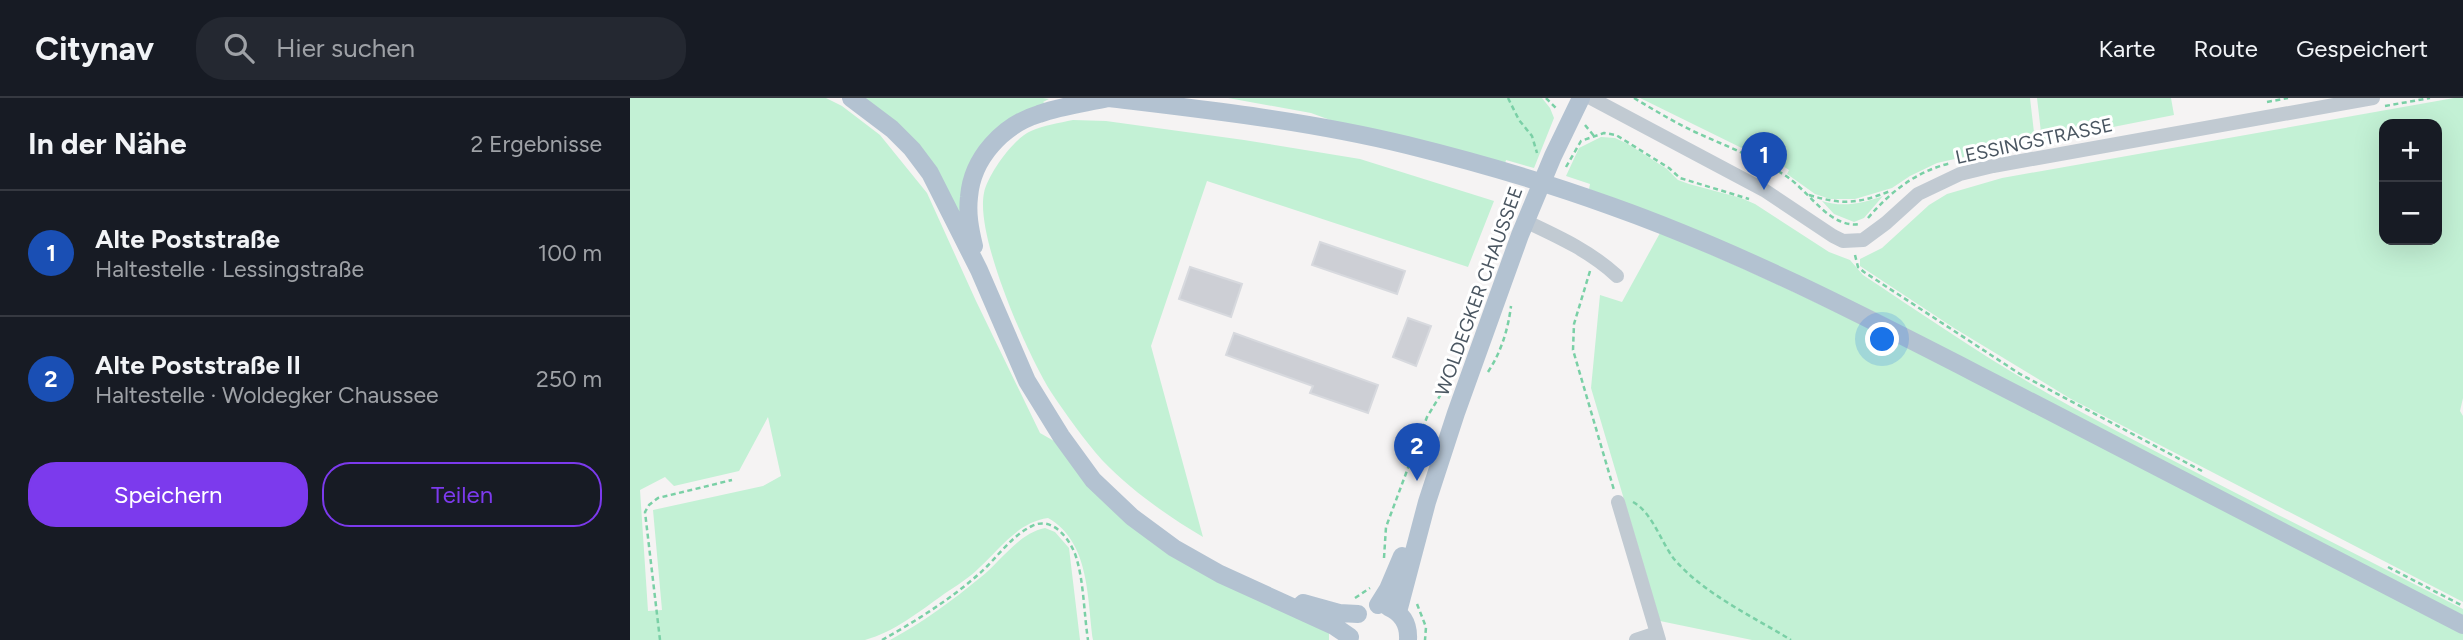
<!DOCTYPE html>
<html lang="de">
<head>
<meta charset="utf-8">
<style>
	:root { --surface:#171b24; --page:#242831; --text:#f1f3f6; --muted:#9ea1a6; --line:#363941; --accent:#7c3aed }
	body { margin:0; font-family:Figtree,sans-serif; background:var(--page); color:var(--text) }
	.controls { position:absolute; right:21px; top:21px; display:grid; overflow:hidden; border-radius:14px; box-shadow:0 7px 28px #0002 }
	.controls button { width:63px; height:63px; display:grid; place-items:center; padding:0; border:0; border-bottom:2px solid var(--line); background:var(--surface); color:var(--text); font:35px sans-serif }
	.you { position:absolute; left:1253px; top:242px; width:24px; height:24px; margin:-18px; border:5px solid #fff; border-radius:50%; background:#1a73e8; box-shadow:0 0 0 10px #1a73e833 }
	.badge { display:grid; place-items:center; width:46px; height:46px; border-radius:50%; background:var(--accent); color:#fff; font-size:23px; font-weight:700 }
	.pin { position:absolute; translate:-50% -58px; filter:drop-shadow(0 2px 4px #0008) }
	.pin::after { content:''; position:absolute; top:37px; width:24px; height:21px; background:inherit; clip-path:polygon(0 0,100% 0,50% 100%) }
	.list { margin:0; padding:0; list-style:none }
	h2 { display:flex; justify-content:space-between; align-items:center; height:91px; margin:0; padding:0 28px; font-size:30px }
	h2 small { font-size:23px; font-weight:400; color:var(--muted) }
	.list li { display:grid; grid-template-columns:46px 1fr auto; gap:21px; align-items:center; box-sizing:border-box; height:126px; padding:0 28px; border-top:2px solid var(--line) }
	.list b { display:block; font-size:26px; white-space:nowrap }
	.list p { margin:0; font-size:23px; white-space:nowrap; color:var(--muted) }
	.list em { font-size:23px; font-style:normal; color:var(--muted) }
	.actions { display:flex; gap:14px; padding:21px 28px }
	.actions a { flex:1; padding:16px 0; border:2px solid var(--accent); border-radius:28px; text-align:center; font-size:24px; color:var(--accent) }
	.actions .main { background:var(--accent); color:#fff }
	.icon { flex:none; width:38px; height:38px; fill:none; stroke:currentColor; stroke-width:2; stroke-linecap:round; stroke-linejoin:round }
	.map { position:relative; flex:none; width:1833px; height:542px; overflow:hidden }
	header { display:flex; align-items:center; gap:42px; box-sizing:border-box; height:98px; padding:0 35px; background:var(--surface); border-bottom:2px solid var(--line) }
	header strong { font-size:33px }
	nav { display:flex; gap:38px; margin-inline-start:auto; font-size:24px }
	.search { width:490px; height:63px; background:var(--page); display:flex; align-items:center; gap:18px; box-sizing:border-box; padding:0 24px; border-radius:28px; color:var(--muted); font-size:26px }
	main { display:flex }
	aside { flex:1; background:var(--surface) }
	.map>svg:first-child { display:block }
	.green { fill:#c3f1d5; fill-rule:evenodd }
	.building { fill:#cdcfd5; stroke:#d7d9de; stroke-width:2 }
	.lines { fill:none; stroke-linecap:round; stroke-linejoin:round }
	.path { stroke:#7ad0a6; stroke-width:2.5; stroke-dasharray:5 3.5; stroke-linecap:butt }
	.minor { stroke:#c1cad2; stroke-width:14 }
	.major { stroke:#b3c2d1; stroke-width:18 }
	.labels { text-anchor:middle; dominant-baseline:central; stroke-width:6; stroke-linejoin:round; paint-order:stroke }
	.street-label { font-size:19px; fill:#4a5661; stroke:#fff }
</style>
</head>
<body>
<header>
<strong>Citynav</strong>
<div class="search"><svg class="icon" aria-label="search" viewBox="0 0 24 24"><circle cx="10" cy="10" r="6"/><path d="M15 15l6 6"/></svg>Hier suchen</div>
<nav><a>Karte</a><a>Route</a><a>Gespeichert</a></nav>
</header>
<main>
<aside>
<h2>In der Nähe<small>2 Ergebnisse</small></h2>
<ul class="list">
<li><span class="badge" style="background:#1a4fb4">1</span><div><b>Alte Poststraße</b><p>Haltestelle · Lessingstraße</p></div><em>100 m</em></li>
<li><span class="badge" style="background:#1a4fb4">2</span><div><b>Alte Poststraße II</b><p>Haltestelle · Woldegker Chaussee</p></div><em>250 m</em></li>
</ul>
<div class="actions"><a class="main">Speichern</a><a>Teilen</a></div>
</aside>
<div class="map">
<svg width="1833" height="542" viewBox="0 0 1833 542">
	<rect width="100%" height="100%" fill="#f5f3f3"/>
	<path class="green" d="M0 0H196L212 8 250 37 297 95 346 203 410 335 424 343 483 410 699 530V542H463C457 499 460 444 418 420 388 424 370 451 349 470 339 480 326 488 314 496 289 514 264 534 235 542H0ZM138 319 151 378 133 388 23 412 32 512 18 513 10 392 35 379 44 388 109 373Z
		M230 0H413L419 1 413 4 419 8 371 30 333 119Z
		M598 0H912L920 10 924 20 904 70 876 62 875 66 714 27 681 15Z
		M1010 0H1400L1405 43 1307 65 1280 78 1262 90 1225 101H1200L1185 96 1157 76 1159 72 1153 68 1151 72 1130 59Z
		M1407 0H1541L1544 17 1412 43Z
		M1824 0H1833V300L1830 313 1833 318V504L1441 301 1324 230 1230 168V161L1252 150 1299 107 1317 96 1372 80ZM1807 26V142H1754V26Z
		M443 22 476 23 614 42 730 61 864 103 838 169 577 83 521 248 573 439C536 417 502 393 472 362 455 343 435 315 421 294 397 256 345 138 354 95 358 76 384 40 401 33 414 27 429 25 443 22Z
		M971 39 985 40 998 46 1037 71 1048 82 1059 86 1111 100 1125 106 1199 154 1220 162 1233 177C1301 222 1369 269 1440 308 1570 378 1702 444 1833 511V520L959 91 960 86 936 78 949 50Z
		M1253 98 1234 120 1224 124 1204 116 1192 103C1213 110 1233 105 1253 98Z
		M1030 135C1167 191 1298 259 1429 327 1564 396 1698 466 1833 535V542H1122L1030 523 961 290 970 197 992 204Z
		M415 430 425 434 439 450 450 542H260C292 525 323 502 351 479 371 463 389 435 415 430Z"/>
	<path class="building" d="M690 144 775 173 767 196 682 167Z
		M560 169 612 186 601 219 549 201Z
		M778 220 801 228 786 268 763 259Z
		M604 235 748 287 738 315 680 295 683 288 596 257Z"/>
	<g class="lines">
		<path class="path" d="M878 0 889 22 902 38 907 55
			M916 0 928 12
			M1004 0C1024 12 1044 24 1065 34 1096 48 1128 60 1156 78 1179 93 1200 131 1230 126
			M1637 4 1658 0
			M1755 8 1800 0
			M955 27 964 38
			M936 69 951 43 974 35 986 37 1039 70 1050 80 1119 101
			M1179 97C1212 107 1228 106 1260 93
			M1238 120C1261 93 1287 73 1321 65
			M1225 157 1228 169 1234 174 1390 276 1572 373
			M960 173 944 226 943 252 984 392
			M858 274C871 254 878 232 881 208
			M1003 404C1022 414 1031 444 1044 461 1074 496 1122 518 1161 542
			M754 460 756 429 797 319 822 278
			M1758 469 1833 508
			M725 500 740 490
			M787 506 796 529 795 542
			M30 542 15 414 19 407 28 400 102 382
			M252 542C286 523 321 501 350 475 367 460 381 438 402 428 423 417 442 443 447 462 454 487 454 516 458 542"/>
		<path class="minor" d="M961 0 1134 92 1203 138 1213 143 1233 142 1256 125 1288 96 1330 76 1363 68 1743 0
			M895 123C929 139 960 153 987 178
			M988 404 1029 542
			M1006 542 1027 535"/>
		<path class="major" d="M221 0 262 31 282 51 300 75 349 172 397 283 431 338 463 382 502 419 544 450 590 476 704 528 720 539
			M479 0C579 12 679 23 777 47 846 64 915 84 981 108 1122 158 1255 229 1388 297 1536 374 1685 450 1833 527
			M344 148C340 131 337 116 339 99 342 60 373 27 409 16 431 8 456 5 478 0
			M673 505 709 515 728 516
			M748 507 758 491 772 458
			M758 509C772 515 779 526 778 542
			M768 514 797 404 826 315 890 137 923 58 951 0"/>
	</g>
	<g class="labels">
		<g class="street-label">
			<text transform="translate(1404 43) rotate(-12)">LESSINGSTRASSE</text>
			<text transform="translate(849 193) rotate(-70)">WOLDEGKER CHAUSSEE</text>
		</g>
	</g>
</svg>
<div class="controls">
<button>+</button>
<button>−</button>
</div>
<div class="you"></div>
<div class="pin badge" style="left:1134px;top:92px;background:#1a4fb4">1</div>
<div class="pin badge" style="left:787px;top:383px;background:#1a4fb4">2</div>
</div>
</main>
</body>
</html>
